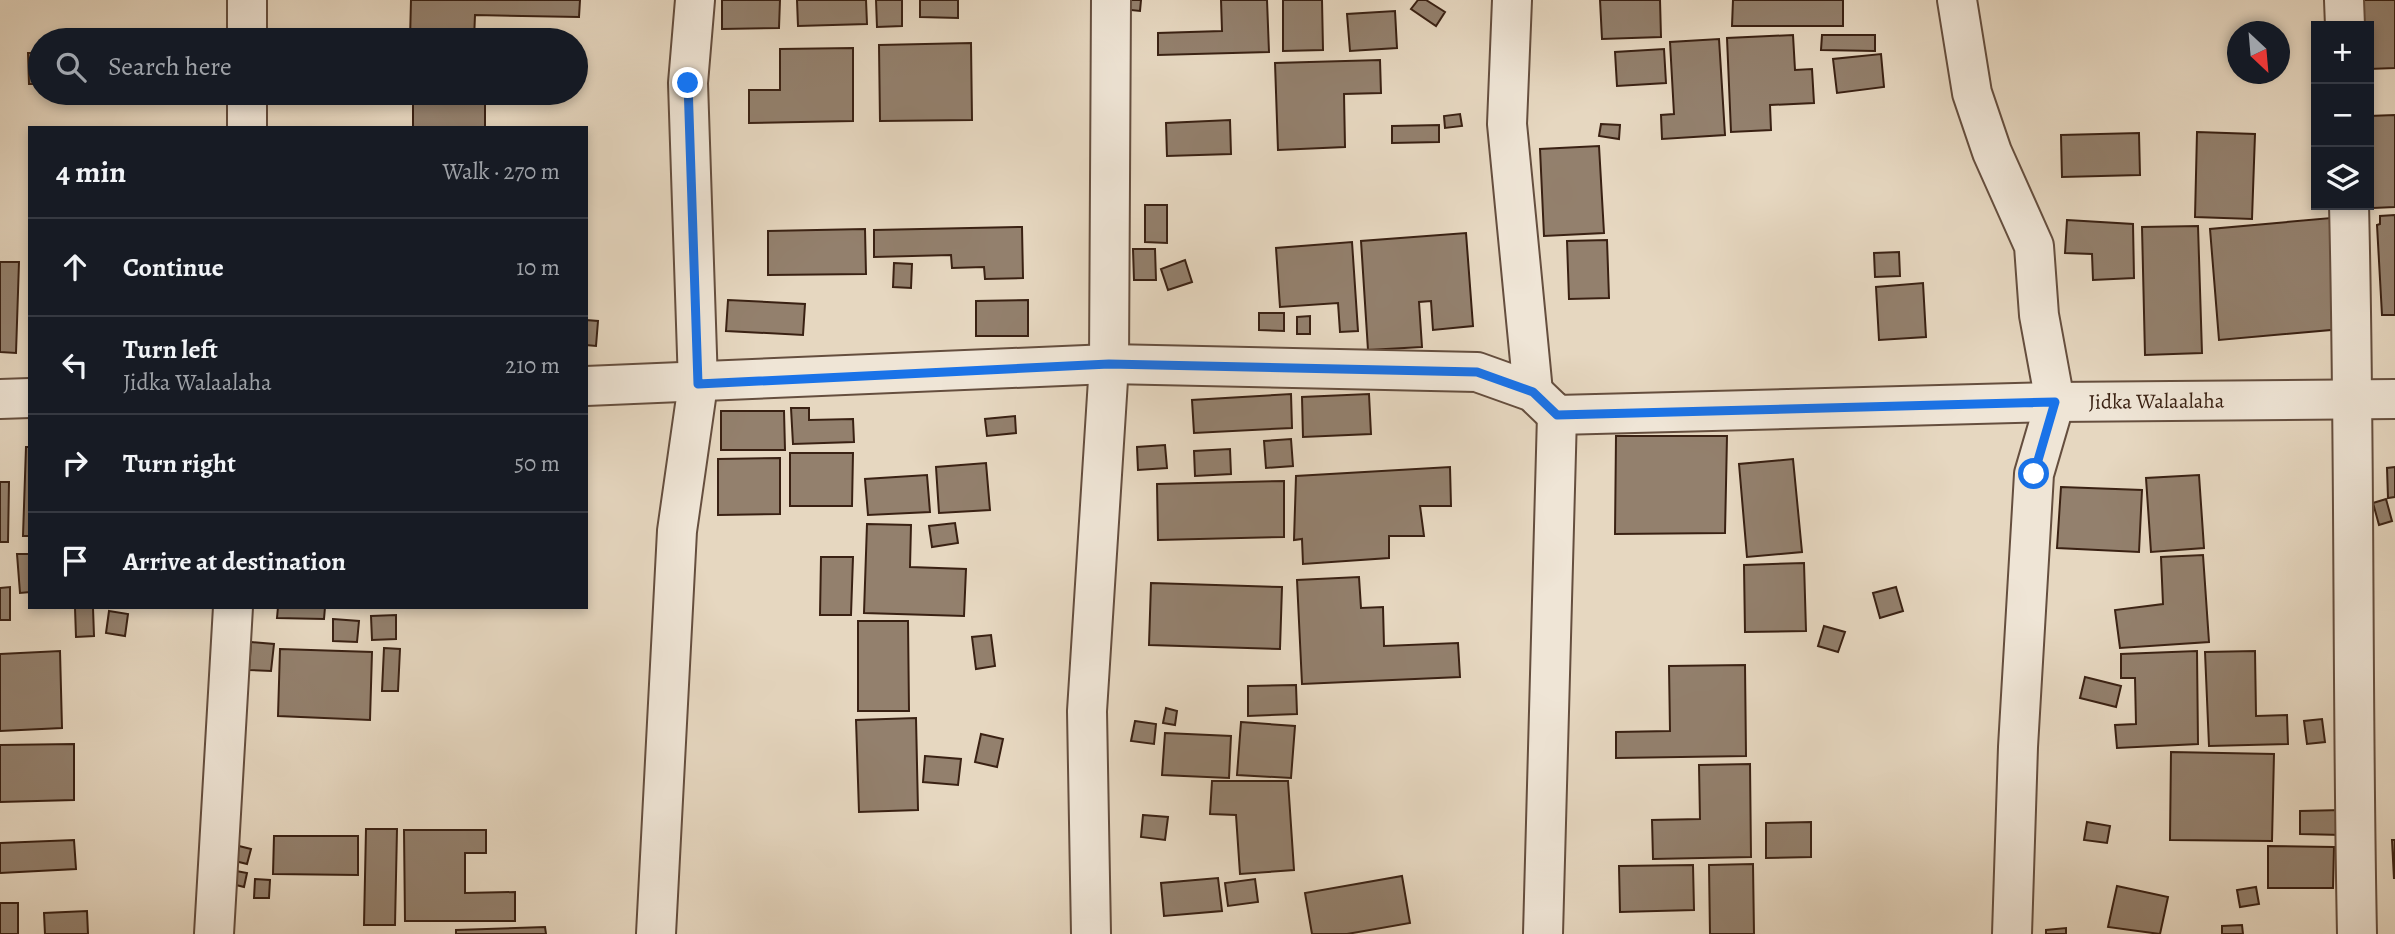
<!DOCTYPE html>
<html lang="en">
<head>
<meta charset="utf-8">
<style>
	:root { --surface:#171b24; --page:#20242c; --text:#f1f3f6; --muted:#9ea1a6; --line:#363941 }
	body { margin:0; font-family:Alegreya,serif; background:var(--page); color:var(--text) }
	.controls { position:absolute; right:21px; top:21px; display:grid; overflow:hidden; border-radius:0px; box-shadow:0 4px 10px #0003 }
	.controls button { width:63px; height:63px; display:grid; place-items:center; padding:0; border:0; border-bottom:2px solid var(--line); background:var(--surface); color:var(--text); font:35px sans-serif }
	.compass { position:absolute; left:2227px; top:21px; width:63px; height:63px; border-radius:50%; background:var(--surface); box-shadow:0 4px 10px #0003; rotate:154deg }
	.stop { position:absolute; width:21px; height:21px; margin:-16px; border:5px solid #1a73e8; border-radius:50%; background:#fff }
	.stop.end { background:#1a73e8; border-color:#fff; box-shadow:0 2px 7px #0008 }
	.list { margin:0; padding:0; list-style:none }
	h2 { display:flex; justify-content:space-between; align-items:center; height:91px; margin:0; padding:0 28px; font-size:30px }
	h2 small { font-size:23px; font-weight:400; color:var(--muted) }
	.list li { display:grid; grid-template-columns:46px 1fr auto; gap:21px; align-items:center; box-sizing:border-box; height:98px; padding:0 28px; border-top:2px solid var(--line) }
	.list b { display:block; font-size:26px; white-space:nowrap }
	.list p { margin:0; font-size:23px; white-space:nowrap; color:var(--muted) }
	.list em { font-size:23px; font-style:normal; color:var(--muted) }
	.icon { flex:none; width:38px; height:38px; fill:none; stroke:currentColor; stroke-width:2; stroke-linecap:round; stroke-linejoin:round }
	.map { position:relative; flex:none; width:2395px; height:934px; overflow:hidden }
	.search { position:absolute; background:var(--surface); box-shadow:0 4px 10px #0003; left:28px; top:28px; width:560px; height:77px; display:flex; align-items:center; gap:18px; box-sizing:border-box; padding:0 24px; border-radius:38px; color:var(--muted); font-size:26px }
	.panel { position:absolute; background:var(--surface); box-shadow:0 4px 10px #0003; left:28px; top:126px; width:560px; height:483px; border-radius:0px }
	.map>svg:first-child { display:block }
	.building { fill:#93806d; stroke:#3a2113; stroke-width:2 }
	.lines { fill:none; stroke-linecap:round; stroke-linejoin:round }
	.minor-casing { stroke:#654e3e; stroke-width:42 }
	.minor { stroke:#efe5d6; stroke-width:38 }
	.route { stroke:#1a73e8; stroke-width:9 }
	.labels { text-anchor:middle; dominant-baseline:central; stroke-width:5; stroke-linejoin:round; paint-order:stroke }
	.street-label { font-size:21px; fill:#3a2113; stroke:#efe5d6 }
</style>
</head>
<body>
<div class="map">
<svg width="2395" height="934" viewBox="0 0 2395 934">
	<rect width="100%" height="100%" fill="#e6d7c0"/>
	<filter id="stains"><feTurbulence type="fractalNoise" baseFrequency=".00286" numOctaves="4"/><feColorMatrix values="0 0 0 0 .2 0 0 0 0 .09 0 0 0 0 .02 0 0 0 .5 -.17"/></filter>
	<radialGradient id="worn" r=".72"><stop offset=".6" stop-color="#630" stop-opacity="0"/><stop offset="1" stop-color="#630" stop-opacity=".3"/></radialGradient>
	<path class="building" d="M411 0H580L579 17 475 15 474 40H410Z
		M722 0H780L779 28 722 29Z
		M797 0H866L867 24 798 26Z
		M876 0H902V26L877 27Z
		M920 0H958V18L920 17Z
		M1113 0H1141L1140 11 1112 8Z
		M1221 0H1267L1269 52 1158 55V33L1222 31Z
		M1283 0H1322L1323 50 1283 51Z
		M1418 0H1426L1445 12 1436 26 1411 9Z
		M1600 0H1660L1661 37 1602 39Z
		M1733 0H1843V26H1732Z
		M2363 0H2395V68L2369 69V26H2363Z
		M1395 11 1397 48 1350 51 1347 14Z
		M1793 35 1795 70 1812 69 1814 103 1770 105 1771 130 1731 132 1727 38Z
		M1822 35H1875V51L1821 50Z
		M1719 39 1725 135 1662 139 1661 115 1674 114 1670 42Z
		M971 43 972 120 880 121 879 45Z
		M853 48V121L749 123V90H780V49Z
		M1664 49 1666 83 1617 86 1615 52Z
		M28 53H40V84H29Z
		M1881 54 1884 87 1837 93 1833 59Z
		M1380 60 1381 93 1344 94 1345 147 1278 150 1275 63Z
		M413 93H485V128H413Z
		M1460 114 1462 126 1445 128 1444 116Z
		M2395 115V207L2373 208 2369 116Z
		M1230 120 1231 154 1167 156 1166 123Z
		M1601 124 1620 125 1619 139 1599 136Z
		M1439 125V142L1392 143V126Z
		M2197 132 2255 134 2252 219 2195 217Z
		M2139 133 2140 175 2062 177 2061 135Z
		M1599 146 1604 233 1544 236 1540 149Z
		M1145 205H1167V243L1145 242Z
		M2395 215V315H2382L2377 225 2380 224V216Z
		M2331 218 2342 329 2219 340 2210 229Z
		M2067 220 2133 224 2134 278 2093 280 2092 254 2065 253Z
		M2198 226 2202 353 2145 355 2142 227Z
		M1022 227 1023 278 985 279 984 267 952 268 951 255 874 257V230Z
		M865 229 866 274 768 275V231Z
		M1466 233 1473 326 1433 330 1431 301 1419 302 1422 347 1368 350 1361 241Z
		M1607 240 1609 298 1569 299 1567 241Z
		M1352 242 1358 331 1340 332 1338 303 1280 307 1276 248Z
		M1133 249H1155L1156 280H1134Z
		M1899 252 1900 276 1875 277 1874 253Z
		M1185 260 1192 282 1168 290 1161 269Z
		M0 262H19L16 353 0 352Z
		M894 263 912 264 911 288 893 287Z
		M1923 283 1926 337 1879 340 1876 287Z
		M728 300 805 304 803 335 726 331Z
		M1028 300V336H976V301Z
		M1259 313H1284V331L1259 330Z
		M1310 316V334H1297V317Z
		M586 320 598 321 596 346 586 345Z
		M1291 394 1292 428 1194 433 1192 400Z
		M1369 394 1371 434 1303 437 1302 397Z
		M791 408H809V420L853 419 854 442 793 444Z
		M721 411H784L785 450H721Z
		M1015 416 1016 433 987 436 985 419Z
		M1616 436H1727L1725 533 1615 534Z
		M1291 439 1293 466 1266 468 1264 441Z
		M1165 445 1167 468 1138 470 1137 447Z
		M26 447H30V536H23Z
		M1230 449 1231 474 1195 476 1194 451Z
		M790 453H853L852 506H790Z
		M780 458V514L718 515V459Z
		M1793 459 1802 552 1747 557 1739 464Z
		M986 463 990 510 939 513 936 467Z
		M1450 467 1451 506H1420L1424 536H1389V558L1303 564 1302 539 1294 540 1296 476Z
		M2395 467V497L2388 498 2387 468Z
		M927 475 930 512 868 515 865 479Z
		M2199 475 2204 548 2151 552 2146 478Z
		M1284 481V537L1158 540 1157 484Z
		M0 482H9L8 542H0Z
		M2061 487 2142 490 2139 552 2057 548Z
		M2386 499 2392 521 2379 525 2373 503Z
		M955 523 958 543 932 547 929 526Z
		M867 524 911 525 910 567 966 569 964 616 864 613Z
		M17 554H30V592L20 593Z
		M2203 555 2209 642 2120 648 2115 610 2163 604 2161 557Z
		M821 557H853L851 615H820Z
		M1804 563 1806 631 1745 632 1744 565Z
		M1359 577 1361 608 1383 607 1384 646 1458 643 1460 677 1302 684 1297 580Z
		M1151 583 1282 587 1280 649 1149 645Z
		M10 587V620H0V588Z
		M1896 587 1903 611 1880 618 1873 593Z
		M278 607H325L324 619 277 618Z
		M75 608H93L94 636 76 637Z
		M109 611 128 614 125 636 106 633Z
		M396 615V639L372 640 371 616Z
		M333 619 359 621 357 642 333 641Z
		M858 621H908L909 711H858Z
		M1824 626 1845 632 1838 652 1818 646Z
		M991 635 995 666 976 669 972 637Z
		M251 642 274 644 271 671 249 670Z
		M384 648 400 649 398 691H382Z
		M280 649 372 652 370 720 278 716Z
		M60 651 62 728 0 731V654Z
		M2197 651 2198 744 2117 748 2115 725 2136 724 2135 678H2121V654Z
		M2255 651 2256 716 2287 715 2288 744 2209 746 2205 652Z
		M1745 665 1746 756 1616 758V732L1670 731 1669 666Z
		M2085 677 2121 686 2116 707 2080 698Z
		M1296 685 1297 714 1248 716V686Z
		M1166 708 1177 711 1175 725 1163 723Z
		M916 718 918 810 859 812 856 720Z
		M2322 719 2325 742 2307 744 2304 721Z
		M1135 721 1156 724 1154 744 1131 741Z
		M1241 722 1295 726 1291 778 1237 775Z
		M1165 733 1231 736 1229 778 1162 775Z
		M981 734 1003 739 997 767 975 762Z
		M74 744V800L0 802V745Z
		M2171 752 2274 754 2272 841 2170 840Z
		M925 756 961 759 958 785 923 782Z
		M1750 764 1751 857 1653 859 1652 820 1700 819 1699 765Z
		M1212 781H1288L1294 870 1240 874 1236 815 1210 814Z
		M2342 810V835L2300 834V811Z
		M1143 815 1168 817 1165 840 1141 837Z
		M1811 822V857L1766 858V823Z
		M2087 822 2110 826 2107 843 2084 840Z
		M366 829H397L395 925H364Z
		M404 830H486V853H465V893L515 892V921H405Z
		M274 836H358V875L273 874Z
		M74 840 76 869 0 873V843Z
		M2392 840H2395L2394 879Z
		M231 844 251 849 247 864 227 859Z
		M2268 846 2334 847 2333 888H2268Z
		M1753 864 1754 934H1710L1709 865Z
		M1693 865 1694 910 1620 912 1619 866Z
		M231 870 247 873 244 887 228 883Z
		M1402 876 1410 923 1347 934H1312L1305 893Z
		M1218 878 1222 911 1164 916 1161 883Z
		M255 879 270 880 269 898H254Z
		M1255 879 1258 902 1228 906 1225 883Z
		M2117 886 2168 897 2160 934 2108 927Z
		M2256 887 2259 904 2240 907 2237 890Z
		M0 903H18V934H0Z
		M87 911 88 934H45L44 913Z
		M2242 925 2243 934H2222V926Z
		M545 927 546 934H456V930Z
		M2066 928V934H2046V930Z"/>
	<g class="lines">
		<g class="minor-casing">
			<g id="minor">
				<path d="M1512 0 1507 124 1533 392"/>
				<path d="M1957 0 1972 93 1992 152 2034 246 2039 315 2055 402 2034 474 2018 747 2012 934"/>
				<path d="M2344 0 2345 26"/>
				<path d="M247 40V0"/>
				<path d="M247 128V93"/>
				<path d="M2349 205C2355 448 2352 691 2357 934"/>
				<path id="s1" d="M586 386 1109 364 1477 372 1533 392 1557 415 2055 402 2395 399"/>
				<path d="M0 399 30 398"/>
				<path d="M214 934 233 607"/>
				<path d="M656 934 677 531 698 384 688 83 695 0"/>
				<path d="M1091 934 1087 711 1109 364 1111 0"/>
				<path d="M1543 934 1557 415"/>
			</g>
		</g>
		<use href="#minor" class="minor"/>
	</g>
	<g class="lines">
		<path class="route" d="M688 83 698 384 1109 364 1477 372 1533 392 1557 415 2055 402 2034 474"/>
	</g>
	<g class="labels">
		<g class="street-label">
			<text stroke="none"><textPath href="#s1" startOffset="1584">Jidka Walaalaha</textPath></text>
		</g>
	</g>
	<rect width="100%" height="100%" filter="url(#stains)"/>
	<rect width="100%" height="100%" fill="url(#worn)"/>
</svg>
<div class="controls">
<button>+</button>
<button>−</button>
<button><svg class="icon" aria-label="layers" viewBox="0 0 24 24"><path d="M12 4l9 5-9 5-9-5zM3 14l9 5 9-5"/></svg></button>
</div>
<svg class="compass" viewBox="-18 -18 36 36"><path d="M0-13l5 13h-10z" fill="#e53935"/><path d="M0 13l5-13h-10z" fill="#9ea1a6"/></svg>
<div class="stop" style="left:2034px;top:474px"></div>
<div class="stop end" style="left:688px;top:83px"></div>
<div class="search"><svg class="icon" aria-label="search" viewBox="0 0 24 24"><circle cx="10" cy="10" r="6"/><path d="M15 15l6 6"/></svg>Search here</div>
<section class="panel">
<h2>4 min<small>Walk · 270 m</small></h2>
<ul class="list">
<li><svg class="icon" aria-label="ahead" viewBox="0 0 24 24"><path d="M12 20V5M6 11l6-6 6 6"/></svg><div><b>Continue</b></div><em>10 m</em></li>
<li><svg class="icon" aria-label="left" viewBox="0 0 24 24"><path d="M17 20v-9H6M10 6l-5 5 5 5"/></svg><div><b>Turn left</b><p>Jidka Walaalaha</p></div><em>210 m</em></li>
<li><svg class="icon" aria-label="right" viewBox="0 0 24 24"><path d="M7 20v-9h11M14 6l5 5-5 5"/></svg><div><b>Turn right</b></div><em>50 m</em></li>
<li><svg class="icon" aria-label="arrive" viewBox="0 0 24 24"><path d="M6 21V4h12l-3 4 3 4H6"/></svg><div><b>Arrive at destination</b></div></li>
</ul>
</section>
</div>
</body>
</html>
